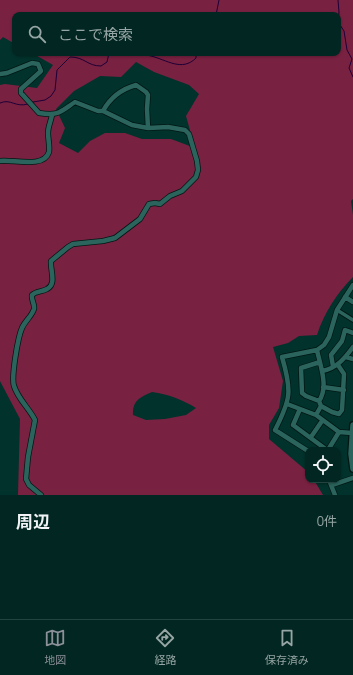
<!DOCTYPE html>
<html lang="ja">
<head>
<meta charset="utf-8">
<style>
	:root { --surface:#022621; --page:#10322e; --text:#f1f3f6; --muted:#96a5a5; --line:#23433f; --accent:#8c9099 }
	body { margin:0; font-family:"Titillium Web","Noto Sans JP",sans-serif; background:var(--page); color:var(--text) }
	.controls { position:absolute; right:12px; bottom:12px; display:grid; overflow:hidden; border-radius:8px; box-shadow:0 1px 3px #0004 }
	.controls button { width:36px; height:36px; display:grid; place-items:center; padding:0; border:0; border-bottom:1px solid var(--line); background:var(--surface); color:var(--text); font:20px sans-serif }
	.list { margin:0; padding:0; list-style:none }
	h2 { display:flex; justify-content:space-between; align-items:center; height:52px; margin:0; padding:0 16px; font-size:17px }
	h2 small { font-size:13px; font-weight:400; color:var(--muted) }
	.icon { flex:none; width:22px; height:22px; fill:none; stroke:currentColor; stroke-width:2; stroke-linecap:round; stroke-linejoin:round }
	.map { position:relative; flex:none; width:353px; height:495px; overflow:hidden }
	.search { position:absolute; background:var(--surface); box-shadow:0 1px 3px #0004; left:12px; right:12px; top:12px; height:44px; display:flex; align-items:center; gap:10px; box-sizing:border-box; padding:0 14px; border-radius:8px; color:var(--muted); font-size:15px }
	.sheet { height:124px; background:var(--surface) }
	nav { display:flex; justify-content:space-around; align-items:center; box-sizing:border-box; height:56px; border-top:1px solid var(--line); background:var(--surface); font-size:11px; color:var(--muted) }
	nav a { display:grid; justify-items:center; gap:2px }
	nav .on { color:var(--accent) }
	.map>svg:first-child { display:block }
	.green { fill:#792141; fill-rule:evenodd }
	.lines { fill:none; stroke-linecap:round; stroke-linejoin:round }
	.stream { stroke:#1d0037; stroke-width:1 }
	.pedestrian-casing { stroke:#001714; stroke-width:5.5 }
	.minor-casing { stroke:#001714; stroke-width:6 }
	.tertiary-casing { stroke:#001714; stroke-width:8 }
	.pedestrian { stroke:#2b645c; stroke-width:3.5 }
	.minor { stroke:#2b645c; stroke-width:4.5 }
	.tertiary { stroke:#2b645c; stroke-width:5.5 }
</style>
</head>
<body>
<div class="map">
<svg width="353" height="495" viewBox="0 0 353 495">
	<rect width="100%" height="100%" fill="#02322c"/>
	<path class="green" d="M0 0H353V199L351 201 353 215V277C337 293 324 313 317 335L299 336 288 343 273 347 283 381 279 408 269 425V439L308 472V480H314L323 495H18L20 419 0 381V85L5 84 37 88 53 65 32 53H338V15H15V44L3 37 0 40ZM136 62 154 72 189 85 199 94 186 116 195 148 171 139H142L125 133H105L90 141 78 153 59 143 65 128 56 109 74 91 100 76 121 77ZM152 392C168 394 183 400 196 408L186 415 165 419 146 420 133 415C132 401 140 397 152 392Z"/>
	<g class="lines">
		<path class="stream" d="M338 0 339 12 338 22 344 31 347 50 352 59 349 68 353 77
			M216 15 219 0
			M132 53C138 55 145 54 151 56 167 60 182 72 196 58V53
			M33 102 45 100 51 96 55 90 57 70 70 57C85 57 87 66 101 66L107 62 109 53
			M0 103C11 98 15 108 28 104"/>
		<g class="pedestrian-casing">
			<path id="pedestrian" d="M337 310 353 320"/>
		</g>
		<g class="minor-casing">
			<path id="minor" d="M0 74 7 73 32 63 38 64 41 71 21 89V93L39 113C59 116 60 112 75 102L98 111H103L132 125 148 128 168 127 185 130 189 134 197 161 198 170 196 177 182 191 170 196 160 204 155 203 149 204 140 219 115 238 103 241 73 244 68 247 51 261C50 270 57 284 47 289 42 292 36 291 32 295 31 300 35 304 34 309 32 316 25 321 22 328 18 337 11 377 14 386 18 399 29 408 35 420L28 457 26 479 29 485 41 495
				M103 111C110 98 122 89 136 85L146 92 148 95 147 109 148 128
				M0 161C12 159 44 169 49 152 50 146 48 139 48 133 48 127 51 121 52 115
				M345 297 353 302
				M346 357 353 359
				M333 366 331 355 342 341 345 330 353 333
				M322 371C336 369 345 358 353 347
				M323 387 344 390
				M319 401 306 396 302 393 301 368 320 362
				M287 404 316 415 339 432 352 433
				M321 406 332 412 339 414 342 410 344 374 338 365
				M300 409 293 425 327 450
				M316 415 321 406 319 401C329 387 320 365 317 350
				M311 437 322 421
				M328 450 339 432
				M308 451 275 430C291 399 292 391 282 357L317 350 324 345 329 337 337 310 353 285
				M329 480 335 495
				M332 485 353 478"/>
		</g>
		<g class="tertiary-casing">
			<path id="tertiary" d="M353 425 351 454 353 469"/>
		</g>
		<use href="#pedestrian" class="pedestrian"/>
		<use href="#minor" class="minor"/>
		<use href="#tertiary" class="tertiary"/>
	</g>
</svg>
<div class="controls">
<button><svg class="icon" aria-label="locate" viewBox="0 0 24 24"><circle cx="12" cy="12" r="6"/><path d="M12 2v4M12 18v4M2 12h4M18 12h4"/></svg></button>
</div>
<div class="search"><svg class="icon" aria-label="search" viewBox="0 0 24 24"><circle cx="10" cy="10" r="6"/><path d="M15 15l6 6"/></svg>ここで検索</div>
</div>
<section class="sheet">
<h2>周辺<small>0件</small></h2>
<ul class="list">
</ul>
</section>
<nav>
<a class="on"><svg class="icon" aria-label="map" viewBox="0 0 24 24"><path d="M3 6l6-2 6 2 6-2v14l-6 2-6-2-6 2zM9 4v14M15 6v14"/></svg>地図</a>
<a><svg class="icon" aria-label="directions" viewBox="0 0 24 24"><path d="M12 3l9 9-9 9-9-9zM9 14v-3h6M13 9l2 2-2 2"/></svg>経路</a>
<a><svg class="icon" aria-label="saved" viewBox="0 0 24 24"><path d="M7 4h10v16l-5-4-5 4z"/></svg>保存済み</a>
</nav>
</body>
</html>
